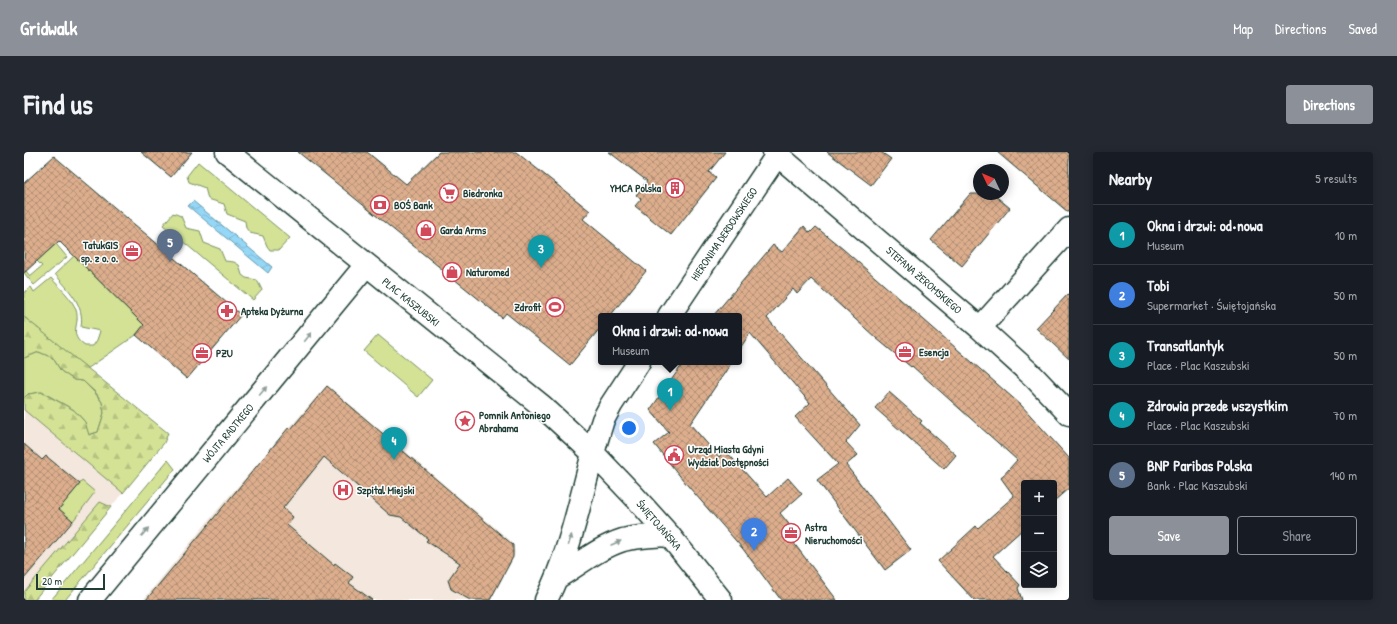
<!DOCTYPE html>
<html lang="en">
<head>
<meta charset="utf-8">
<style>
	:root { --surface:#171b24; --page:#242831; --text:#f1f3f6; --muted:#9ea1a6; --line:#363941; --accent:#8c9099 }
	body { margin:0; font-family:"Patrick Hand",sans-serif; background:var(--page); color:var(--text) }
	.controls { position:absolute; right:12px; bottom:12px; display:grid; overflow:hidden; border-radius:4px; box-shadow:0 2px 10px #0003 }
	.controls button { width:36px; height:36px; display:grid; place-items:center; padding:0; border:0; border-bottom:1px solid var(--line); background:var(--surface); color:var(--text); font:20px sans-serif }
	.compass { position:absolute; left:949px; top:12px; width:36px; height:36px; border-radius:50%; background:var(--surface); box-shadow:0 2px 10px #0003; rotate:314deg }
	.scale { position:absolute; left:12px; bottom:10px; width:69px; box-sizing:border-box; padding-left:4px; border:2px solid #1f3d34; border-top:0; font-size:11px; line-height:14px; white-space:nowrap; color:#1f3d34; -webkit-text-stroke:3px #fff; paint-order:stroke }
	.you { position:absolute; left:605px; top:276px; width:14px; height:14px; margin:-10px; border:3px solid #fff; border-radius:50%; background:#1a73e8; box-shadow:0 0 0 6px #1a73e833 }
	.badge { display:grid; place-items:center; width:26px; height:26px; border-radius:50%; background:var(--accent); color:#fff; font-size:13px; font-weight:700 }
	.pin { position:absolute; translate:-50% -33px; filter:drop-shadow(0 1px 2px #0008) }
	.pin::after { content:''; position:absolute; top:21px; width:14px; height:12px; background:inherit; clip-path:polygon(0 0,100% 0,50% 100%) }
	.popup { position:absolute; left:574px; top:161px; width:144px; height:52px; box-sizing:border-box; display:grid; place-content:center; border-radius:4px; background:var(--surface); filter:drop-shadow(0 1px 3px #0005); font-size:13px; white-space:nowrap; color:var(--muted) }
	.popup b { font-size:15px; color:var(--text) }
	.popup::after { content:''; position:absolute; left:50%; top:100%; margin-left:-8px; border:8px solid transparent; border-top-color:var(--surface) }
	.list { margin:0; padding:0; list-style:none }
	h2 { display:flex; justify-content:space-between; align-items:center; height:52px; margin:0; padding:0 16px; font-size:17px }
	h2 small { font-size:13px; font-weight:400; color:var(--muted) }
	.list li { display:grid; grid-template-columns:26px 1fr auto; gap:12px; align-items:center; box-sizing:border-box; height:60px; padding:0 16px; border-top:1px solid var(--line) }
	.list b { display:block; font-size:15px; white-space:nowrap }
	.list p { margin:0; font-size:13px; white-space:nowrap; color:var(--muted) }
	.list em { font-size:13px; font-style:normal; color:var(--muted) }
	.actions { display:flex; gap:8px; padding:12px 16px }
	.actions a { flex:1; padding:9px 0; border:1px solid var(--accent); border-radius:4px; text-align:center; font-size:14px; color:var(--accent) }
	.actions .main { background:var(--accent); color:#fff }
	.icon { flex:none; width:22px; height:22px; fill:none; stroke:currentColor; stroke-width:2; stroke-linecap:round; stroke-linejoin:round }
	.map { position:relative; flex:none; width:1045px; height:448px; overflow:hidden; border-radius:4px }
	header { display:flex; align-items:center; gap:24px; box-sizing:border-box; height:56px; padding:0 20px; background:var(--accent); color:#fff }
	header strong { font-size:19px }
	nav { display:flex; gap:22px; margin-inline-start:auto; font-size:14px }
	.intro { display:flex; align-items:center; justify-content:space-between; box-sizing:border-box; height:96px; padding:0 24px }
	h1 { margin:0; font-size:28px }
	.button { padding:10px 18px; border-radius:4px; background:var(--accent); color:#fff; font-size:14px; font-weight:700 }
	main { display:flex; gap:24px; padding:0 24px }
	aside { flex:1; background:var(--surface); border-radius:4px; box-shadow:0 2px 10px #0003 }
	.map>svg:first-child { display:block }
	.built { fill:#f4e7dd }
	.green { fill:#d3e295; stroke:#799064 }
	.forest { fill:url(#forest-firs); stroke:#799064 }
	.water { fill:url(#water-waves); stroke:#6699a9 }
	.building { fill:url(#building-cross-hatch); stroke:#1f3d34 }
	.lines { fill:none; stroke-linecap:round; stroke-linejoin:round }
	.minor-casing { stroke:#1f3d34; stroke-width:25 }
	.minor { stroke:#fff; stroke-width:22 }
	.oneway { fill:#8f9e9a }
	.labels { text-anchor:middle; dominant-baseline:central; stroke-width:3; stroke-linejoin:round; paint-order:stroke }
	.poi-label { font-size:11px; font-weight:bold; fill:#1f3d34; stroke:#fff; text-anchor:start }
	.street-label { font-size:11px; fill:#1f3d34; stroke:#fff }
</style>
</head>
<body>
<header>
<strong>Gridwalk</strong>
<nav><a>Map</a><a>Directions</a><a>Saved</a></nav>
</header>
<div class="intro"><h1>Find us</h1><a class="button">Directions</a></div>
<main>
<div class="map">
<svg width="1045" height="448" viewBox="0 0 1045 448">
	<defs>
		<pattern id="forest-firs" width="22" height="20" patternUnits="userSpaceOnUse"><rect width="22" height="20" fill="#d3e295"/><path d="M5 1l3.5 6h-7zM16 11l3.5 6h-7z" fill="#b5c381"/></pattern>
		<pattern id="water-waves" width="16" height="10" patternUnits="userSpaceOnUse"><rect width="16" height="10" fill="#95d7f7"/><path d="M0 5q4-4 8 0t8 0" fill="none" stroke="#80b9d4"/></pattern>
		<pattern id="building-cross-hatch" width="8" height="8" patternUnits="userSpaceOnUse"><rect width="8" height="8" fill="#dcae8d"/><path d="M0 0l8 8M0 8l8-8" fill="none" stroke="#b28f74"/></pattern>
	</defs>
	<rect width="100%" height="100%" fill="#fff"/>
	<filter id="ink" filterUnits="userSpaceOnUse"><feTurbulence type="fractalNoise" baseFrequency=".025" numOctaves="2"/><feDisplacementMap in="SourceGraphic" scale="8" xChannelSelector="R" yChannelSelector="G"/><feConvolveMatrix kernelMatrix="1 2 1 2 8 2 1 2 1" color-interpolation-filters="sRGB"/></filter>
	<g filter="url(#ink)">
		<path class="built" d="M0 171 140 291 10 448H0Z
			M303 233 488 390 491 400 490 405 467 448H119L199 351Z"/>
		<path class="green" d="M174 10 266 86 255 98H246L243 94 239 84 226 81 222 76 221 69 203 62 200 52 184 47 181 36 165 30 163 24Z
			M149 61 157 64 162 76 176 79 180 91 196 97 201 109 210 110 215 113 218 123 222 126 233 128 238 138 229 148 139 73Z
			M32 92 43 105 10 133 0 121 2 119 6 124 18 114 13 109Z
			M50 104 120 173 112 183 63 217 0 165V141L7 135 10 140 27 126C35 135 48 146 52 158 57 173 43 182 61 194H69L73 188 76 179 57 175C61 152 44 138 31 122Z
			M354 183 408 228 394 245 340 199Z
			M15 200 29 206 37 219 50 228 59 229 71 241 78 250 80 261 74 280 64 283 61 270 50 258 18 240 4 242 0 246V206Z
			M144 308 151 317 41 448H27Z
			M58 329 71 340 49 369 35 357Z"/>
		<path class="forest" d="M0 165 144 281 140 291 99 341 0 258V246L4 242 17 240 50 258 61 270 65 283 74 280 80 261 78 250 72 241 59 229 50 228 37 219 29 206 15 200 0 206Z
			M76 350 87 355 10 448H0V440Z"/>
		<path class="water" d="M169 49 248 115 244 121 164 54Z"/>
		<path class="building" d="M117 0H168L147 25Z
			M274 0H343L382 32 415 0H492L566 59 559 67 622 119 586 164H577V175L546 213 482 161 478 166Z
			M585 0H701L685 20 692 26 647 83 611 54 617 47 612 43 623 29Z
			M803 0H857L867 7 847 33Z
			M973 0H1045V61L993 17Z
			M30 4 217 163 163 227 112 183 120 173 35 89 0 121V31Z
			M946 42H969L986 56 938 114 907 88Z
			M780 74 786 81 792 75 819 97 997 253 1045 306V336L1030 349V331H1000V376L969 404 996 433 994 436 998 448H950L914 409 952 374 954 376 990 344 977 326 993 308 888 214 887 215 852 186 787 127 773 142 769 137 743 166 836 273 822 290 834 303 822 313 887 398 861 418 793 328 814 312 771 265 786 251 726 181 715 198V164H689L749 93 758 100Z
			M1045 141V207L1012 176Z
			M660 210H708L666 272 695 305 701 298 743 345 764 326 778 342 756 361 772 381 766 386 813 448H757L719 397 664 334 630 292 645 280 626 258Z
			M303 234 489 393V405L466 448H446L427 437 424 428 436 411 402 389 404 387 377 365 366 363 300 305 259 356 269 365 263 373 310 413 311 411 329 425 325 431 348 448H122L265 275 267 277Z
			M865 240 898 269 896 271 932 303 920 317 851 256Z
			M0 292 18 308 22 304 56 332 35 357 49 369 0 427Z"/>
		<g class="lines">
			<g class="minor-casing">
				<path id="minor" d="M203 0 518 254 570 302 610 344 645 383 697 448
					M750 0 956 176 1010 225 1045 262
					M645 164 755 0
					M956 176 1045 77
					M534 425C554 413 576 395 599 388 614 384 630 384 645 383
					M66 448 342 113
					M522 448C551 391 559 328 579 268L587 253 615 210"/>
			</g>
			<use href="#minor" class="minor"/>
		</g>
		<defs><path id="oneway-solid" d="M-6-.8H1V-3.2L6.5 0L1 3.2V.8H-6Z"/></defs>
		<g class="oneway">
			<use href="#oneway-solid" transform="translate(284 185) rotate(-51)"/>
			<use href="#oneway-solid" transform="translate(239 239) rotate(-50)"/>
			<use href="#oneway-solid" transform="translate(121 380) rotate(-50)"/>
			<use href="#oneway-solid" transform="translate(546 388) rotate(-73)"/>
			<use href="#oneway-solid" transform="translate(592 391) rotate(-23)"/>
		</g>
	</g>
	<defs>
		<g id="building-ring" transform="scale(1)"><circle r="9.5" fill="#fff" stroke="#d1495b" stroke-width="1.5"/><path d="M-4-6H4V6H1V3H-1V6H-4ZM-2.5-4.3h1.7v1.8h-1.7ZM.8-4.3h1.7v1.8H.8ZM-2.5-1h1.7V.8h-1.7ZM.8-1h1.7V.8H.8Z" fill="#d1495b"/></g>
		<g id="supermarket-ring" transform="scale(1)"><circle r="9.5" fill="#fff" stroke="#d1495b" stroke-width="1.5"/><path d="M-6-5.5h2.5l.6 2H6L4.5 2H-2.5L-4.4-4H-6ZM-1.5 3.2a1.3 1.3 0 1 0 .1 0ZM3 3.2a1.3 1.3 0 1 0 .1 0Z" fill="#d1495b"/></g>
		<g id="bank-ring" transform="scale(1)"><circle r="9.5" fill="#fff" stroke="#d1495b" stroke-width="1.5"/><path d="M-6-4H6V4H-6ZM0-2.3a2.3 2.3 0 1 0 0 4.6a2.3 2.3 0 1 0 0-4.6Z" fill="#d1495b"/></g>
		<g id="shop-ring" transform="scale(1)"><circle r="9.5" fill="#fff" stroke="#d1495b" stroke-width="1.5"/><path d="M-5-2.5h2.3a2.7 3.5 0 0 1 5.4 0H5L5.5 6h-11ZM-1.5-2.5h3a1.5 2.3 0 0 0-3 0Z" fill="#d1495b"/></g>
		<g id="office-ring" transform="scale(1)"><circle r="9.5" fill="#fff" stroke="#d1495b" stroke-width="1.5"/><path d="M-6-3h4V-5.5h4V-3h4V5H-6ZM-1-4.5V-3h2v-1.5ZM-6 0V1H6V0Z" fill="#d1495b"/></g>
		<g id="stadium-ring" transform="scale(1)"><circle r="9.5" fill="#fff" stroke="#d1495b" stroke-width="1.5"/><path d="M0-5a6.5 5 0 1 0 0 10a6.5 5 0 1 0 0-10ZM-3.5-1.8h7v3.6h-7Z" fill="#d1495b"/></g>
		<g id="pharmacy-ring" transform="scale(1)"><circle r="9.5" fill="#fff" stroke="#d1495b" stroke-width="1.5"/><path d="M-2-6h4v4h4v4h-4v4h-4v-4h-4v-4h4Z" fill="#d1495b"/></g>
		<g id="sight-ring" transform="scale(1)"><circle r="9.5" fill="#fff" stroke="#d1495b" stroke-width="1.5"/><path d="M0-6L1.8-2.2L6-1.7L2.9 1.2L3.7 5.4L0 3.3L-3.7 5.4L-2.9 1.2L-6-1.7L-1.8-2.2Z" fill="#d1495b"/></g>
		<g id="civic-ring" transform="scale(1)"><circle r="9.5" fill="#fff" stroke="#d1495b" stroke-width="1.5"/><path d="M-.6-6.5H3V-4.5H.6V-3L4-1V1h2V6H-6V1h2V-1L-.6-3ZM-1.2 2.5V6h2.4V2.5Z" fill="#d1495b"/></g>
		<g id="hospital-ring" transform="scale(1)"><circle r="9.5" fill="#fff" stroke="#d1495b" stroke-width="1.5"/><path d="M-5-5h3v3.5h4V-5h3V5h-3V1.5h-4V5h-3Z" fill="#d1495b"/></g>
	</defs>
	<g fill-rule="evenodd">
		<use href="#building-ring" x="651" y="36"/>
		<use href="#supermarket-ring" x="425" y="41"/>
		<use href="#bank-ring" x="356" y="53"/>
		<use href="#shop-ring" x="402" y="78"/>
		<use href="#office-ring" x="108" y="99"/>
		<use href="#shop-ring" x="428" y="120"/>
		<use href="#stadium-ring" x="531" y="155"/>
		<use href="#pharmacy-ring" x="203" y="159"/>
		<use href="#office-ring" x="881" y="200"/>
		<use href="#office-ring" x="178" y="201"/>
		<use href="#sight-ring" x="441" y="269"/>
		<use href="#civic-ring" x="650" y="303"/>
		<use href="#hospital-ring" x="319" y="338"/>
		<use href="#office-ring" x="767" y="381"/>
	</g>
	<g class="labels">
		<g class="poi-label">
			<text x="637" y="36" text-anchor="end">YMCA Polska</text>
			<text x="439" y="41">Biedronka</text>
			<text x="370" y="53">BOŚ Bank</text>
			<text x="416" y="78">Garda Arms</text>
			<text x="94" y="93" text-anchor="end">TatukGIS<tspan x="94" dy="13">sp. z o. o.</tspan></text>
			<text x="442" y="120">Naturomed</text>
			<text x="517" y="155" text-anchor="end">Zdrofit</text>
			<text x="217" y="159">Apteka Dyżurna</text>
			<text x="895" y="200">Esencja</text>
			<text x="192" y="201">PZU</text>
			<text x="455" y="263">Pomnik Antoniego<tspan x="455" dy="13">Abrahama</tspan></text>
			<text x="664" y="297">Urząd Miasta Gdyni<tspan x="664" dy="13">Wydział Dostępności</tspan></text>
			<text x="333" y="338">Szpital Miejski</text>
			<text x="781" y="375">Astra<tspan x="781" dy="13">Nieruchomości</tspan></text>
		</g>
		<g class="street-label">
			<text transform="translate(700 82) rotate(-56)">HIERONIMA DERDOWSKIEGO</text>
			<text transform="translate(900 128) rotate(41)">STEFANA ŻEROMSKIEGO</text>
			<text transform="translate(387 150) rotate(39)">PLAC KASZUBSKI</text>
			<text transform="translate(204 281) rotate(-50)">WÓJTA RADTKEGO</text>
			<text transform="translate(635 373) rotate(49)">ŚWIĘTOJAŃSKA</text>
		</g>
	</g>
</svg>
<div class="controls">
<button>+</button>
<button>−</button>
<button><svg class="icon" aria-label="layers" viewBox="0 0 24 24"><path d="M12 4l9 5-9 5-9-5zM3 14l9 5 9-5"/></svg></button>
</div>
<svg class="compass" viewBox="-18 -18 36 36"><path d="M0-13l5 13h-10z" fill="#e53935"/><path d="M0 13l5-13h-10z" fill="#9ea1a6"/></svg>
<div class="scale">20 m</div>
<div class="you"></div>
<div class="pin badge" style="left:646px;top:259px;background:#0f9aa8">1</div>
<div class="popup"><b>Okna i drzwi: od•nowa</b>Museum</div>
<div class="pin badge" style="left:730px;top:399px;background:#3f7fe0">2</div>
<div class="pin badge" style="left:517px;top:116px;background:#0f9aa8">3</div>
<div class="pin badge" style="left:370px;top:308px;background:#0f9aa8">4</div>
<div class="pin badge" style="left:146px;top:110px;background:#5c6f8a">5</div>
</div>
<aside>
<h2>Nearby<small>5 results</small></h2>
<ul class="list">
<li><span class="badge" style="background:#0f9aa8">1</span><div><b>Okna i drzwi: od•nowa</b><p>Museum</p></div><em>10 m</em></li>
<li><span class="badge" style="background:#3f7fe0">2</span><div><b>Tobi</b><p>Supermarket · Świętojańska</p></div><em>50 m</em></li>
<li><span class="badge" style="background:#0f9aa8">3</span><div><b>Transatlantyk</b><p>Place · Plac Kaszubski</p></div><em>50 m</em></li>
<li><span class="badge" style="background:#0f9aa8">4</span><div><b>Zdrowia przede wszystkim</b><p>Place · Plac Kaszubski</p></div><em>70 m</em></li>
<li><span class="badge" style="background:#5c6f8a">5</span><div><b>BNP Paribas Polska</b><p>Bank · Plac Kaszubski</p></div><em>140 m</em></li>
</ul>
<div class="actions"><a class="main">Save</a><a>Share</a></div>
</aside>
</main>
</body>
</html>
